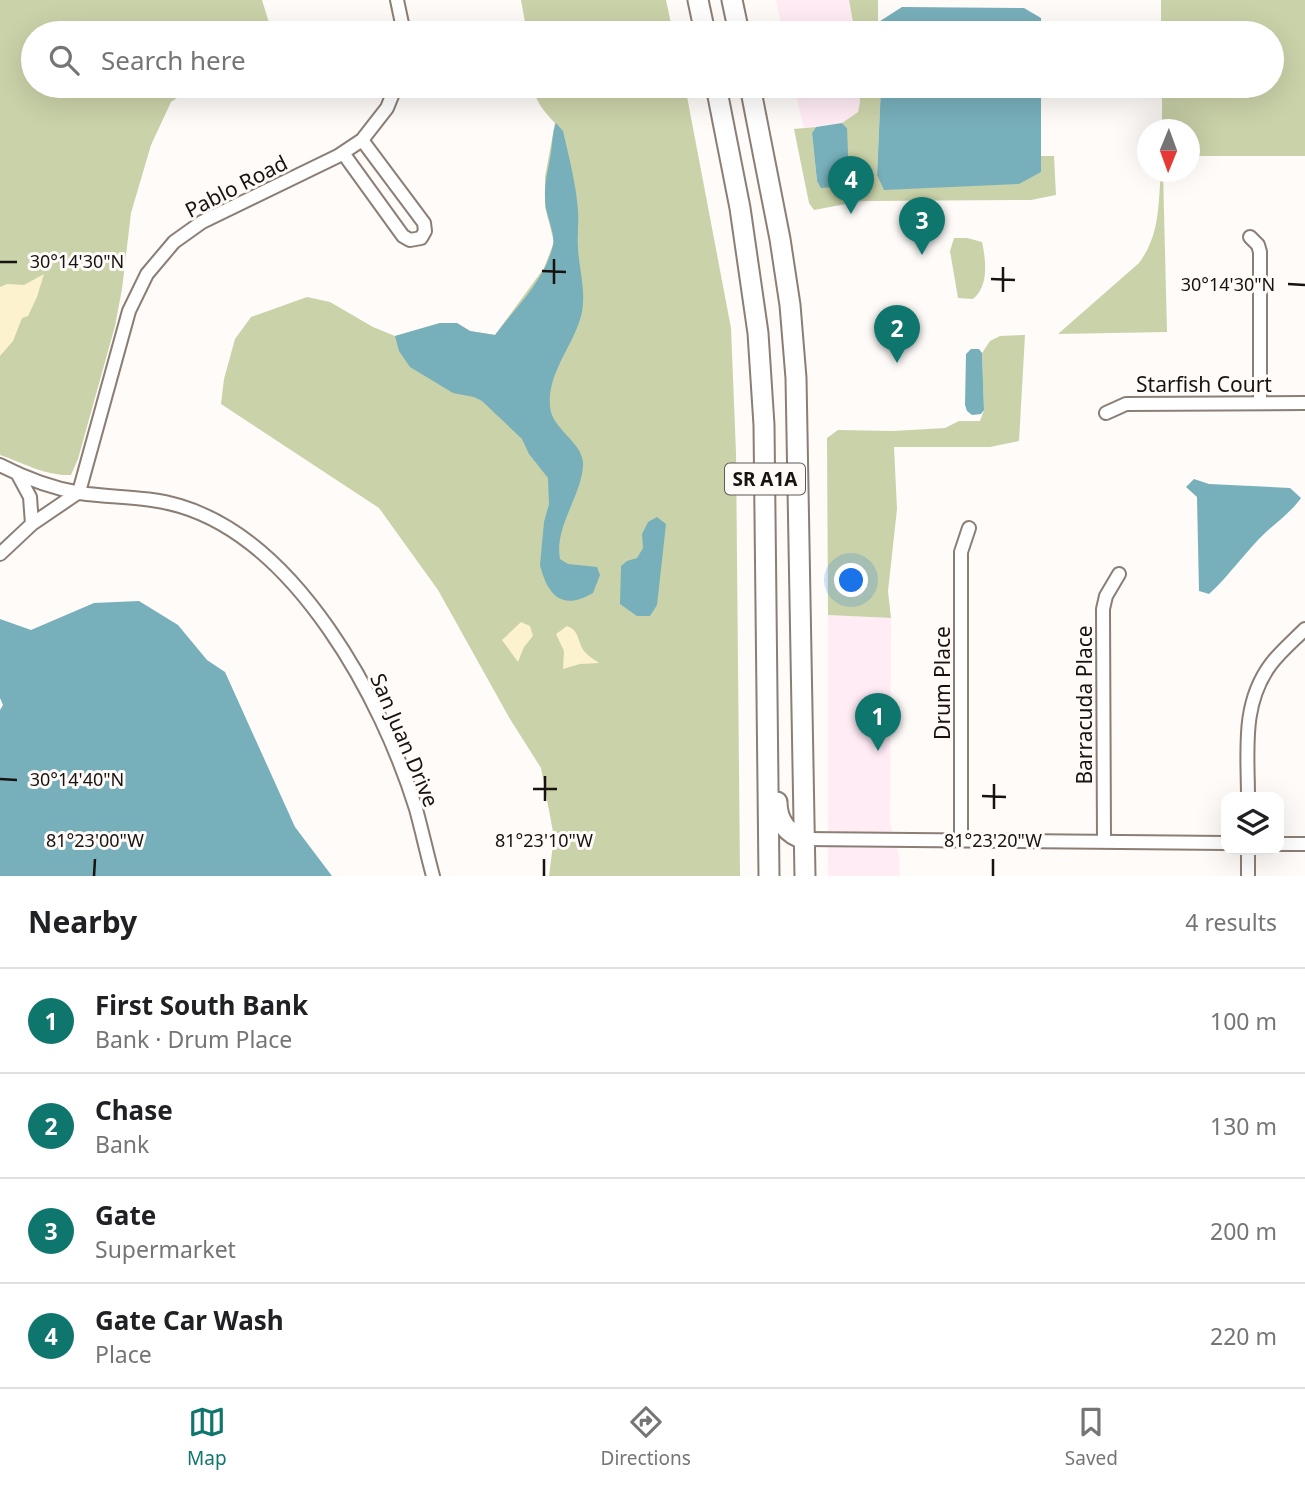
<!DOCTYPE html>
<html lang="en">
<head>
<meta charset="utf-8">
<style>
	:root { --surface:#fff; --page:#f2f2f2; --text:#202124; --muted:#757577; --line:#e0e0e0; --accent:#0f766e }
	body { margin:0; font-family:"Noto Sans",sans-serif; background:var(--page); color:var(--text) }
	.controls { position:absolute; right:21px; bottom:21px; display:grid; overflow:hidden; border-radius:14px; box-shadow:0 7px 28px #0002 }
	.controls button { width:63px; height:63px; display:grid; place-items:center; padding:0; border:0; border-bottom:2px solid var(--line); background:var(--surface); color:var(--text); font:35px sans-serif }
	.compass { position:absolute; left:1137px; top:119px; width:63px; height:63px; border-radius:50%; background:var(--surface); box-shadow:0 7px 28px #0002; rotate:181deg }
	.you { position:absolute; left:852px; top:581px; width:24px; height:24px; margin:-18px; border:5px solid #fff; border-radius:50%; background:#1a73e8; box-shadow:0 0 0 10px #1a73e833 }
	.badge { display:grid; place-items:center; width:46px; height:46px; border-radius:50%; background:var(--accent); color:#fff; font-size:23px; font-weight:700 }
	.pin { position:absolute; translate:-50% -58px; filter:drop-shadow(0 2px 4px #0008) }
	.pin::after { content:''; position:absolute; top:37px; width:24px; height:21px; background:inherit; clip-path:polygon(0 0,100% 0,50% 100%) }
	.list { margin:0; padding:0; list-style:none }
	h2 { display:flex; justify-content:space-between; align-items:center; height:91px; margin:0; padding:0 28px; font-size:30px }
	h2 small { font-size:23px; font-weight:400; color:var(--muted) }
	.list li { display:grid; grid-template-columns:46px 1fr auto; gap:21px; align-items:center; box-sizing:border-box; height:105px; padding:0 28px; border-top:2px solid var(--line) }
	.list b { display:block; font-size:26px; white-space:nowrap }
	.list p { margin:0; font-size:23px; white-space:nowrap; color:var(--muted) }
	.list em { font-size:23px; font-style:normal; color:var(--muted) }
	.icon { flex:none; width:38px; height:38px; fill:none; stroke:currentColor; stroke-width:2; stroke-linecap:round; stroke-linejoin:round }
	.map { position:relative; flex:none; width:1305px; height:876px; overflow:hidden }
	.search { position:absolute; background:var(--surface); box-shadow:0 7px 28px #0002; left:21px; right:21px; top:21px; height:77px; display:flex; align-items:center; gap:18px; box-sizing:border-box; padding:0 24px; border-radius:38px; color:var(--muted); font-size:26px }
	.sheet { height:511px; background:var(--surface) }
	nav { display:flex; justify-content:space-around; align-items:center; box-sizing:border-box; height:98px; border-top:2px solid var(--line); background:var(--surface); font-size:19px; color:var(--muted) }
	nav a { display:grid; justify-items:center; gap:4px }
	nav .on { color:var(--accent) }
	.map>svg:first-child { display:block }
	.commercial { fill:#ffecf5 }
	.green { fill:#cad2a9 }
	.sand { fill:#fcf2cd }
	.water { fill:#77afba }
	.lines { fill:none; stroke-linecap:round; stroke-linejoin:round }
	.street-casing { stroke:#8b7e75; stroke-width:16 }
	.primary-casing { stroke:#8b7e75; stroke-width:23 }
	.street { stroke:#fff; stroke-width:12 }
	.primary { stroke:#fff; stroke-width:19 }
	.ticks { fill:none; stroke:#181310; stroke-width:2.5 }
	.labels { text-anchor:middle; dominant-baseline:central; stroke-width:6; stroke-linejoin:round; paint-order:stroke }
	.shield { fill:#fefbf9; stroke:#5d5956; stroke-width:2 }
	.shield-label { font-size:19px; font-weight:bold; fill:#181310 }
	.street-label { font-size:21px; fill:#181310; stroke:#fefbf9 }
	.ticks-label { font-size:18px; text-anchor:middle; fill:#181310; stroke:#fefbf9; stroke-width:6; stroke-linejoin:round; paint-order:stroke }
</style>
</head>
<body>
<div class="map">
<svg width="1305" height="876" viewBox="0 0 1305 876">
	<rect width="100%" height="100%" fill="#fefbf9"/>
	<path class="commercial" d="M776 0H849L855 33H783Z
		M794 86H858L860 102 858 112 842 123 804 128Z
		M828 615 891 618 890 823 899 856 900 876H828Z"/>
	<path class="green" d="M0 0H262L270 26 266 33H33V86H194L171 102 151 145 131 213 122 289 115 326 78 459 71 475C45 476 24 463 0 455Z
		M521 0H666L673 33H527Z
		M849 0H878V33H855Z
		M1161 0H1305V156H1190V130L1162 129V86H1272V33H1161Z
		M533 86H685L731 328 736 453 740 876H549L554 837 541 768 510 719 438 590 379 508 221 404 224 379 235 339 251 317 307 297 330 302 373 327 395 336 440 323H457L470 331 495 335 544 268 554 242 545 207V177L555 123C545 113 535 101 533 86Z
		M858 86H881L877 174 1041 172V156H1054L1056 195 1031 200 862 201 814 210 809 203 794 129 816 127 812 133 817 181 847 128 842 123 858 112 860 102Z
		M1161 172H1163L1167 332 1058 334 1139 263C1160 235 1158 206 1161 172Z
		M954 238H967L982 242C986 261 989 286 973 299L958 298 950 251Z
		M1025 335 1019 441 990 447H894L897 509 888 591 891 618 828 615 827 438 838 430 893 431 945 428 959 421H980L984 410 982 353 990 341 1000 336Z"/>
	<path class="sand" d="M44 274 37 297 28 316 22 318 13 341 0 356V287L7 284 24 285Z
		M521 622 530 626 533 636 524 647 518 662 502 640Z
		M567 626C580 631 577 641 584 651 587 655 595 660 599 663L580 664 563 669 564 651 556 634Z"/>
	<path class="water" d="M902 7 1024 8 1041 18V33H878L877 23Z
		M881 86H1041V172L1019 184 884 190 877 175Z
		M556 123 563 131C569 157 576 184 578 210 579 223 577 235 578 248 579 269 586 290 582 312 575 345 547 371 550 407 552 430 585 443 583 466 581 497 554 527 560 559L568 564 597 567 600 575 593 593C562 611 548 596 540 565L544 522 549 504 548 478 529 454 522 439 482 401 474 397 453 393 410 367 399 351 395 336 440 323H457L470 331 495 335C515 308 546 279 553 245 555 234 548 219 546 208 542 184 550 167 552 144 553 136 553 131 556 123Z
		M842 123 847 128 849 180 845 186 821 188 817 181 812 133 816 127Z
		M971 349H979L982 353 984 410 981 414 972 415 967 411 965 405 966 354Z
		M1194 479 1209 484 1290 488 1301 498C1291 512 1278 521 1265 533 1245 552 1230 575 1209 594L1199 591 1197 497 1186 487Z
		M657 517 666 524 657 605 650 616H637L620 604 621 566 627 561 637 558 643 548 642 534 648 522Z
		M139 601 178 625 207 660 225 672 295 827 332 876H0V710L3 705 0 698V619L31 630 94 603Z"/>
	<g class="lines">
		<g class="street-casing">
			<path id="street" d="M397 0 404 33
				M343 153 403 236 410 240 421 238 425 231 424 223 362 140
				M1250 237 1258 245 1260 252V403
				M1106 413 1126 404 1305 403
				M0 465C25 478 52 488 80 493 113 498 147 496 180 506 297 541 382 699 416 809 422 831 427 854 433 876
				M17 473 30 497 32 524
				M0 554 32 524 79 492 129 311 147 274 174 242 202 222 338 156 362 140 387 108 396 86
				M1248 797C1248 751 1241 704 1271 664 1280 652 1294 640 1305 629
				M805 839 1226 843
				M961 839V552L969 528
				M1104 841 1103 609 1106 596 1119 574
				M1279 844H1305
				M1248 876V850"/>
		</g>
		<g class="primary-casing">
			<path id="primary" d="M698 0 705 33
				M732 0 739 33
				M716 86 740 208 758 333 764 425 769 876
				M750 86 780 239 790 305 796 378 805 876
				M777 802C777 820 787 835 805 839"/>
		</g>
		<use href="#street" class="street"/>
		<use href="#primary" class="primary"/>
	</g>
	<path class="ticks" d="M0 262H17M542 271 566 272M991 279 1015 280M554 284V259M1288 284 1305 285M1003 292V267M0 779 17 780M533 789H557M982 796 1006 797M545 801V776M994 809V784M94 876 95 859M544 876V859M993 876V859"/>
	<g class="labels">
		<rect class="shield" x="725" y="463.5" width="80" height="31" rx="5"/>
		<g class="shield-label">
			<text x="765" y="479">SR A1A</text>
		</g>
		<g class="street-label">
			<text transform="translate(236 186) rotate(-27)">Pablo Road</text>
			<text x="1204" y="384">Starfish Court</text>
			<text transform="translate(942 683) rotate(-90)">Drum Place</text>
			<text transform="translate(1084 705) rotate(-90)">Barracuda Place</text>
			<text transform="translate(405 740) rotate(67)">San Juan Drive</text>
		</g>
	</g>
	<g class="ticks-label">
		<text x="77" y="268">30°14'30"N</text>
		<text x="1228" y="291">30°14'30"N</text>
		<text x="77" y="786">30°14'40"N</text>
		<text x="95" y="847">81°23'00"W</text>
		<text x="544" y="847">81°23'10"W</text>
		<text x="993" y="847">81°23'20"W</text>
	</g>
</svg>
<div class="controls">
<button><svg class="icon" aria-label="layers" viewBox="0 0 24 24"><path d="M12 4l9 5-9 5-9-5zM3 14l9 5 9-5"/></svg></button>
</div>
<svg class="compass" viewBox="-18 -18 36 36"><path d="M0-13l5 13h-10z" fill="#e53935"/><path d="M0 13l5-13h-10z" fill="#757577"/></svg>
<div class="you"></div>
<div class="pin badge" style="left:878px;top:751px">1</div>
<div class="pin badge" style="left:897px;top:363px">2</div>
<div class="pin badge" style="left:922px;top:255px">3</div>
<div class="pin badge" style="left:851px;top:214px">4</div>
<div class="search"><svg class="icon" aria-label="search" viewBox="0 0 24 24"><circle cx="10" cy="10" r="6"/><path d="M15 15l6 6"/></svg>Search here</div>
</div>
<section class="sheet">
<h2>Nearby<small>4 results</small></h2>
<ul class="list">
<li><span class="badge">1</span><div><b>First South Bank</b><p>Bank · Drum Place</p></div><em>100 m</em></li>
<li><span class="badge">2</span><div><b>Chase</b><p>Bank</p></div><em>130 m</em></li>
<li><span class="badge">3</span><div><b>Gate</b><p>Supermarket</p></div><em>200 m</em></li>
<li><span class="badge">4</span><div><b>Gate Car Wash</b><p>Place</p></div><em>220 m</em></li>
</ul>
</section>
<nav>
<a class="on"><svg class="icon" aria-label="map" viewBox="0 0 24 24"><path d="M3 6l6-2 6 2 6-2v14l-6 2-6-2-6 2zM9 4v14M15 6v14"/></svg>Map</a>
<a><svg class="icon" aria-label="directions" viewBox="0 0 24 24"><path d="M12 3l9 9-9 9-9-9zM9 14v-3h6M13 9l2 2-2 2"/></svg>Directions</a>
<a><svg class="icon" aria-label="saved" viewBox="0 0 24 24"><path d="M7 4h10v16l-5-4-5 4z"/></svg>Saved</a>
</nav>
</body>
</html>
